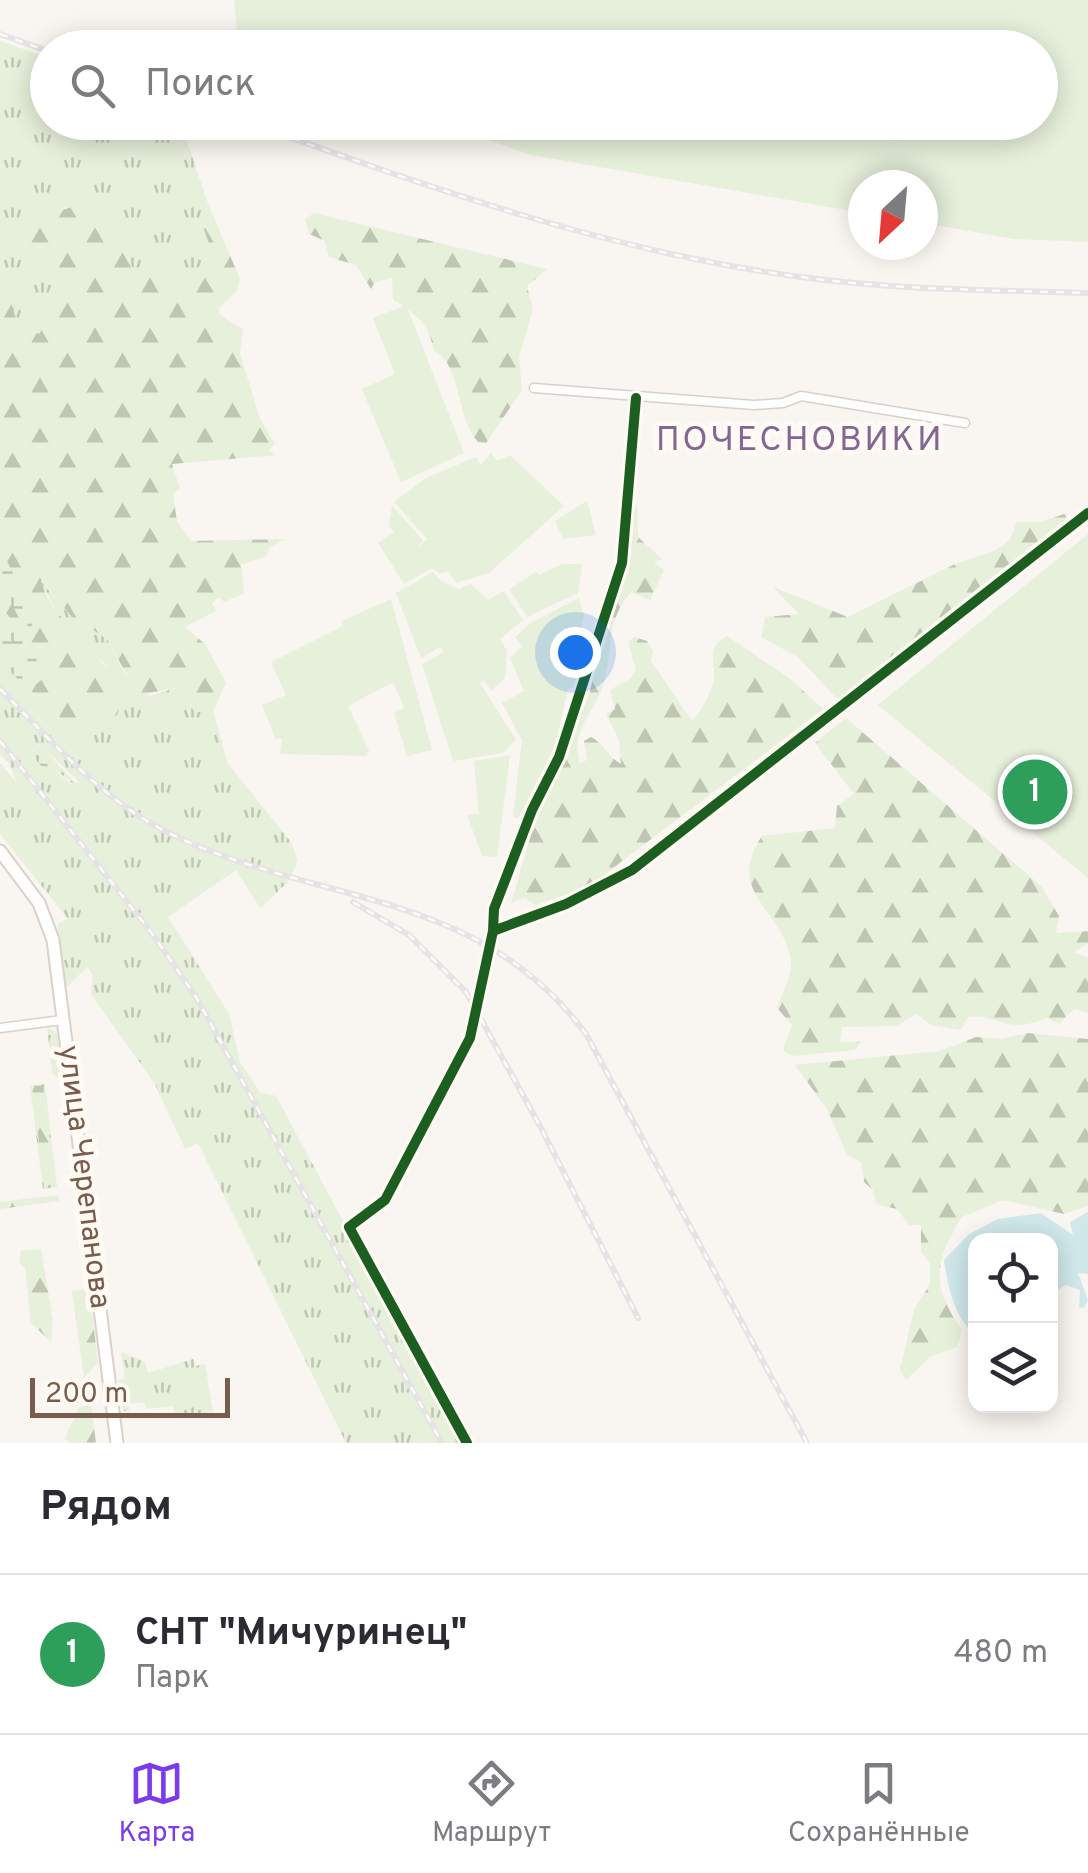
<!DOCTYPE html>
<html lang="ru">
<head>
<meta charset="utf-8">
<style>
	:root { --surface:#fff; --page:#f2f2f3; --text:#2b2b33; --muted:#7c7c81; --line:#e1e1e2; --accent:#7c3aed }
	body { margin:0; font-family:Overpass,sans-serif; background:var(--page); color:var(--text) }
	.controls { position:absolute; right:30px; bottom:30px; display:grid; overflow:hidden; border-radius:20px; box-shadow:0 5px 25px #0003 }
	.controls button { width:90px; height:90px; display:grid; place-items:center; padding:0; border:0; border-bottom:2px solid var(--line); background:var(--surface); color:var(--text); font:50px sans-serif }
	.compass { position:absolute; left:848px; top:170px; width:90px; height:90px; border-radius:50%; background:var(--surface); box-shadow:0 5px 25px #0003; rotate:206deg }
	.scale { position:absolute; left:30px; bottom:25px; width:200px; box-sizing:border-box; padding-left:10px; border:5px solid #7a5c4d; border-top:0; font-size:28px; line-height:35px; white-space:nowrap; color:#7a5c4d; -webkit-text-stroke:8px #fffaf3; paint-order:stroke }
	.you { position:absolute; left:575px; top:652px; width:35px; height:35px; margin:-25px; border:8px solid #fff; border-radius:50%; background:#1a73e8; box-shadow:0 0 0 15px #1a73e833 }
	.badge { display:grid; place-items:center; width:65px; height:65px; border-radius:50%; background:var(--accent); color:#fff; font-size:32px; font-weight:700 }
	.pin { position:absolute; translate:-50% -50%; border:5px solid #fff; box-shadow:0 2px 10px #0006 }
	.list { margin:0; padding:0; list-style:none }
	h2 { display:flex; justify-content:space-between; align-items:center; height:130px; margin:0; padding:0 40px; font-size:42px }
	h2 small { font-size:32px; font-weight:400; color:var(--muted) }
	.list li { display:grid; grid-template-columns:65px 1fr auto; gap:30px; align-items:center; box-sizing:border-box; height:160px; padding:0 40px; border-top:2px solid var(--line) }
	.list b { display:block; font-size:38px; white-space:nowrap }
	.list p { margin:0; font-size:32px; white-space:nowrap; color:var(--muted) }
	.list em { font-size:32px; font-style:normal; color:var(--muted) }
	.icon { flex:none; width:55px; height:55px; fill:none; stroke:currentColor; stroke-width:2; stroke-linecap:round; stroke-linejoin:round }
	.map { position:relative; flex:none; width:1088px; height:1443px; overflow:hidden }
	.search { position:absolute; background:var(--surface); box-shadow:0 5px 25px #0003; left:30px; right:30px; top:30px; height:110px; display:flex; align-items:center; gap:25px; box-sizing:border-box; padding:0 35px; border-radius:55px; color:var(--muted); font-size:38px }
	.sheet { height:290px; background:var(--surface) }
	nav { display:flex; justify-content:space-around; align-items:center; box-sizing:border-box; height:140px; border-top:2px solid var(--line); background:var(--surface); font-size:28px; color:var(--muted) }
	nav a { display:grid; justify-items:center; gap:5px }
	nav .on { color:var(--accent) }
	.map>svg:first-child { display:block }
	.grass { fill:url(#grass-tufts); fill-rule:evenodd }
	.forest { fill:url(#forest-firs) }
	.wetland { fill:url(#wetland-marsh) }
	.green { fill:#e7f0db }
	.water { fill:#d0e8ea }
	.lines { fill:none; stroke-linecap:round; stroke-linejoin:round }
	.minor-casing { stroke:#d7d1cb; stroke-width:11 }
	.tertiary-casing { stroke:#d7d1cb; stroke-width:14 }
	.secondary-casing { stroke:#d9d2cb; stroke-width:15 }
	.minor { stroke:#fefefd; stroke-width:8 }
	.tertiary { stroke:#fefefd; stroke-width:10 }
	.secondary { stroke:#fefefd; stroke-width:11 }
	.rail-casing { stroke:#e6e3e7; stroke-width:6 }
	.rail { stroke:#fffaf3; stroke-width:2.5; stroke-dasharray:8; stroke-linecap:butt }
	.cycleway-casing { stroke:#fffaf3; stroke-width:16 }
	.cycleway { stroke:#1b5e20; stroke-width:10 }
	.labels { text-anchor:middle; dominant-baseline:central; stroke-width:10; stroke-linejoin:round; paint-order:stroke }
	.street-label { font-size:30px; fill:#7a5c4d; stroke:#fffaf3 }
	.quarter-label { font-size:35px; letter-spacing:2.5px; fill:#846695; stroke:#fffaf3 }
</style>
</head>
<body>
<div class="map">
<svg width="1088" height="1443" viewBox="0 0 1088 1443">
	<defs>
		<pattern id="grass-tufts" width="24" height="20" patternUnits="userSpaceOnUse" patternTransform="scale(2.5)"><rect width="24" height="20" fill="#e7f0db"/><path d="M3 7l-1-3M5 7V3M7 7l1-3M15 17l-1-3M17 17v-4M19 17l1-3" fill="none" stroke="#c0c6b4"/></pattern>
		<pattern id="forest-firs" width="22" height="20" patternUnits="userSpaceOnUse" patternTransform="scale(2.5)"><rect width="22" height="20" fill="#e7f0db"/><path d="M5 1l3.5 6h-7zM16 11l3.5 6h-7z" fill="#c0c6b4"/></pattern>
		<pattern id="wetland-marsh" width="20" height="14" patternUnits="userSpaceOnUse" patternTransform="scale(2.5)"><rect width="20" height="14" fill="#e7f0db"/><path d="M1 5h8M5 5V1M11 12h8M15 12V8" fill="none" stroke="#c0c6b4"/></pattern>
	</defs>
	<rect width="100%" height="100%" fill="#f9f5f0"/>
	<path class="grass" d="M0 41 47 57 48 122 181 123 207 201 203 227 213 255C195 277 160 285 134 272 111 219 124 224 66 207L46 219 0 229Z
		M0 249 59 268C58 282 49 288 46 300 42 314 48 322 39 334L18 326 8 294 0 300Z
		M39 579 71 616 107 639 125 674 150 696 176 688 195 712 213 711 228 764 291 842 298 861 288 882 260 908 236 870 168 917 229 1014 240 1062 260 1092 276 1096 462 1443H346L198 1143 185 1149 155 1084 91 994 93 975 87 967 66 988 57 924 68 919 0 834V763L17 783 9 763 0 755V662L37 696 106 665 64 625ZM39 744 79 782 71 785 55 770 45 769 28 754Z
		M47 1026 57 1033 62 1073 59 1079 52 1073Z
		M45 1084 57 1187 43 1189 30 1086Z
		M121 1352 145 1362 148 1373 193 1359 196 1366 205 1364 213 1412 175 1415 173 1406 146 1409 145 1402 129 1404V1410L123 1411 118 1380 125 1379Z"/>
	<path class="forest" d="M207 201 240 279 237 291 219 308 220 315 243 329 240 354 260 419 275 444 269 450 276 455 172 464 180 489 173 494 177 521 191 541 285 539 269 548 267 556 241 565 244 593 224 602 219 597 212 603 216 611 185 627 206 645 226 683 213 711 195 712 176 688 138 695 107 639 71 616 41 580C50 626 135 669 117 715L90 725 77 721 67 724 0 662V300L8 293 18 325 39 334C48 322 42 314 46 301 49 288 58 282 59 268L0 249V229L88 202C119 219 121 242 134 271 159 285 194 277 213 255L203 227Z
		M314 213 547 269 527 286 533 309 519 357 522 390 486 443 478 442C455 416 462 364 434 351 428 320 416 316 393 299L392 278 375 282 371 289 356 265 329 257 325 241 309 234 305 219Z
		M637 503 638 537 662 559 654 563 664 570 650 600 631 592C605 621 614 649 604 682 597 709 569 731 580 763L587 760 584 741 591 737C605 744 608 757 621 764L619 740 606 714 615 709 610 690 630 679 636 670 628 642 634 637 647 641 653 651 651 661 692 721C701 713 713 690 714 678 716 659 705 648 727 636L789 678 823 709 588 887 535 905 525 898 511 903 532 831 590 692 604 625 630 555 632 511Z
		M1067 513 1066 519 837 699 798 657 761 637 765 617 799 614 773 587 848 617 953 565 996 550 1009 541 1017 522H1040Z
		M846 718 1041 886 1059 916 1056 933 1088 931V943L1074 952 1088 958V1013L1074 1009 1059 1024 1047 1018C1004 1035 1004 1015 968 1017L961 1030 931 1025 917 1014 896 1026 842 1027 840 1042H860L855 1050 792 1056 783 1050 792 1025 777 1008C782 995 792 976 791 963 786 910 723 895 762 836L835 828 837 806 854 794 815 743Z
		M1028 1033 1088 1039V1206L1064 1214 1003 1200 962 1217C934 1263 930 1284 962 1330L957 1347 930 1357 906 1380 900 1370 914 1310 930 1284V1263L921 1252V1225H909L897 1209 876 1204 873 1190 864 1182 861 1162 847 1155 827 1109 795 1065 940 1051 976 1037 1002 1039Z
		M43 1085 40 1113 48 1122 53 1162 43 1175 32 1087Z
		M58 1195 59 1201 0 1209V1202Z
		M41 1249 53 1321 51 1342 31 1323 25 1268 19 1263 21 1251Z
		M89 1289 98 1362 84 1378 72 1291Z
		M91 1405 96 1443H70L65 1438 79 1407Z"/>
	<path class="wetland" d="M0 547 35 618 26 639 45 677 29 690 0 662V605L17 627 25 629 0 582Z
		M39 744 88 796 56 770H45L33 757H26Z"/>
	<path class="green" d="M234 0H1088V242L1014 239 923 223V185H863V213L531 155 440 123 1040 122V48L239 47Z
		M406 305 464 453 401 482 362 389 395 374 373 318Z
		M491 453 497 461 510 455 564 506 489 573 456 583 448 571 440 574 432 568 404 584 378 543 394 532 389 525 392 506 423 540 417 548 427 539 394 502 426 478 476 457 481 465Z
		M587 501 596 535 563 539 555 521Z
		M1088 534V878L878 705Z
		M562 564H582L578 593 527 617 509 589 536 572 539 575Z
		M433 572 441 581 459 589 471 584 488 600 504 591 523 620 500 639 507 651 505 678 491 691 484 680 480 683 516 740 503 753 453 761 422 664 444 652 440 647 421 658 396 593Z
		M579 598 584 616 579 637 571 642 582 655 576 686 568 689 555 746 518 819 513 816 522 740 502 703 524 691 510 658 522 646 515 637 529 624Z
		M391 599 432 750 407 756 394 713 404 708 393 682 348 706 369 750 366 756 280 754 282 738 276 739 262 705 286 695 271 662 343 626 342 621Z
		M510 755 497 857 482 856 467 815 479 814 474 761Z"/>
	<path class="water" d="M1088 1212V1274L1078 1273 1088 1300 1084 1308 1079 1307 1080 1290 1066 1285 1053 1293 1051 1302 1050 1240H976L975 1333C955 1321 947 1283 944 1260L969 1234 998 1219 1041 1213 1073 1235 1070 1222Z"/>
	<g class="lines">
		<g class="minor-casing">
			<path id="minor" d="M534 388 754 405 783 403 801 396 965 423
				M493 931 494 909 532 810 559 757 622 563 636 398
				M0 1028 62 1020"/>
		</g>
		<g class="tertiary-casing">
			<path id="tertiary" d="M467 1443 349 1227 385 1200 470 1038 493 931 566 904 632 870 1088 513"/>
		</g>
		<g class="secondary-casing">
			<path id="secondary" d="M0 851 39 903 53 940 117 1443"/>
		</g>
		<use href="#minor" class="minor"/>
		<use href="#tertiary" class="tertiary"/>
		<use href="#secondary" class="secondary"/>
		<g class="rail-casing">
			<path id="rail" d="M0 34 48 51
				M247 122C428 187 610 252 801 277 896 290 992 290 1088 293
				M0 689C54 743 104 803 175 836 321 905 480 890 586 1034L807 1443
				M0 741 151 932 196 997 442 1443
				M353 902 409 935 466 992 540 1126 638 1318"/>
		</g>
		<use href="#rail" class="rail"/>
		<g class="cycleway-casing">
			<path id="cycleway" d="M493 931 494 909 532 810 559 757 622 563 636 398
				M467 1443 349 1227 385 1200 470 1038 493 931 566 904 632 870 1088 513"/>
		</g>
		<use href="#cycleway" class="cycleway"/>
	</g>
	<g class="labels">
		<g class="street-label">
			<text transform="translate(83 1177) rotate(83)">улица Черепанова</text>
		</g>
		<g class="quarter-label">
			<text x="800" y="441">ПОЧЕСНОВИКИ</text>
		</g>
	</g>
</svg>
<div class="controls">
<button><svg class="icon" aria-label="locate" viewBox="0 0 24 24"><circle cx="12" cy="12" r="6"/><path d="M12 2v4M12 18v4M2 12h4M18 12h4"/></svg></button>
<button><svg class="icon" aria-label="layers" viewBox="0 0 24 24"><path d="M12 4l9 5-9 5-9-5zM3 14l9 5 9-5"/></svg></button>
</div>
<svg class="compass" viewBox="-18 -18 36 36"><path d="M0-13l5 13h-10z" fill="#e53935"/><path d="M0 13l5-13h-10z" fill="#7c7c81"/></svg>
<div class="scale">200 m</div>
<div class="you"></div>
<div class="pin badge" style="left:1035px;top:792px;background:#2e9e5b">1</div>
<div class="search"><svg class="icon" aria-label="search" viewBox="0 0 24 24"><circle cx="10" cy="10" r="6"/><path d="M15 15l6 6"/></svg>Поиск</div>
</div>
<section class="sheet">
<h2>Рядом<small></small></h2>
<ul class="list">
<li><span class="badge" style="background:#2e9e5b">1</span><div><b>СНТ &quot;Мичуринец&quot;</b><p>Парк</p></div><em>480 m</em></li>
</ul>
</section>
<nav>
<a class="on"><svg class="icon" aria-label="map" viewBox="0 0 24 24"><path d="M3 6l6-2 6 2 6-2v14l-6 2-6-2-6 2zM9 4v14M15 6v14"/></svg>Карта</a>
<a><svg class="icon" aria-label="directions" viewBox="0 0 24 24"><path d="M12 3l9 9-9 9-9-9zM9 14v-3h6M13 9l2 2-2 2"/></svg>Маршрут</a>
<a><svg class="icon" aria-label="saved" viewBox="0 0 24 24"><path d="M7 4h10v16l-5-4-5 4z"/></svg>Сохранённые</a>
</nav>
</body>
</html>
